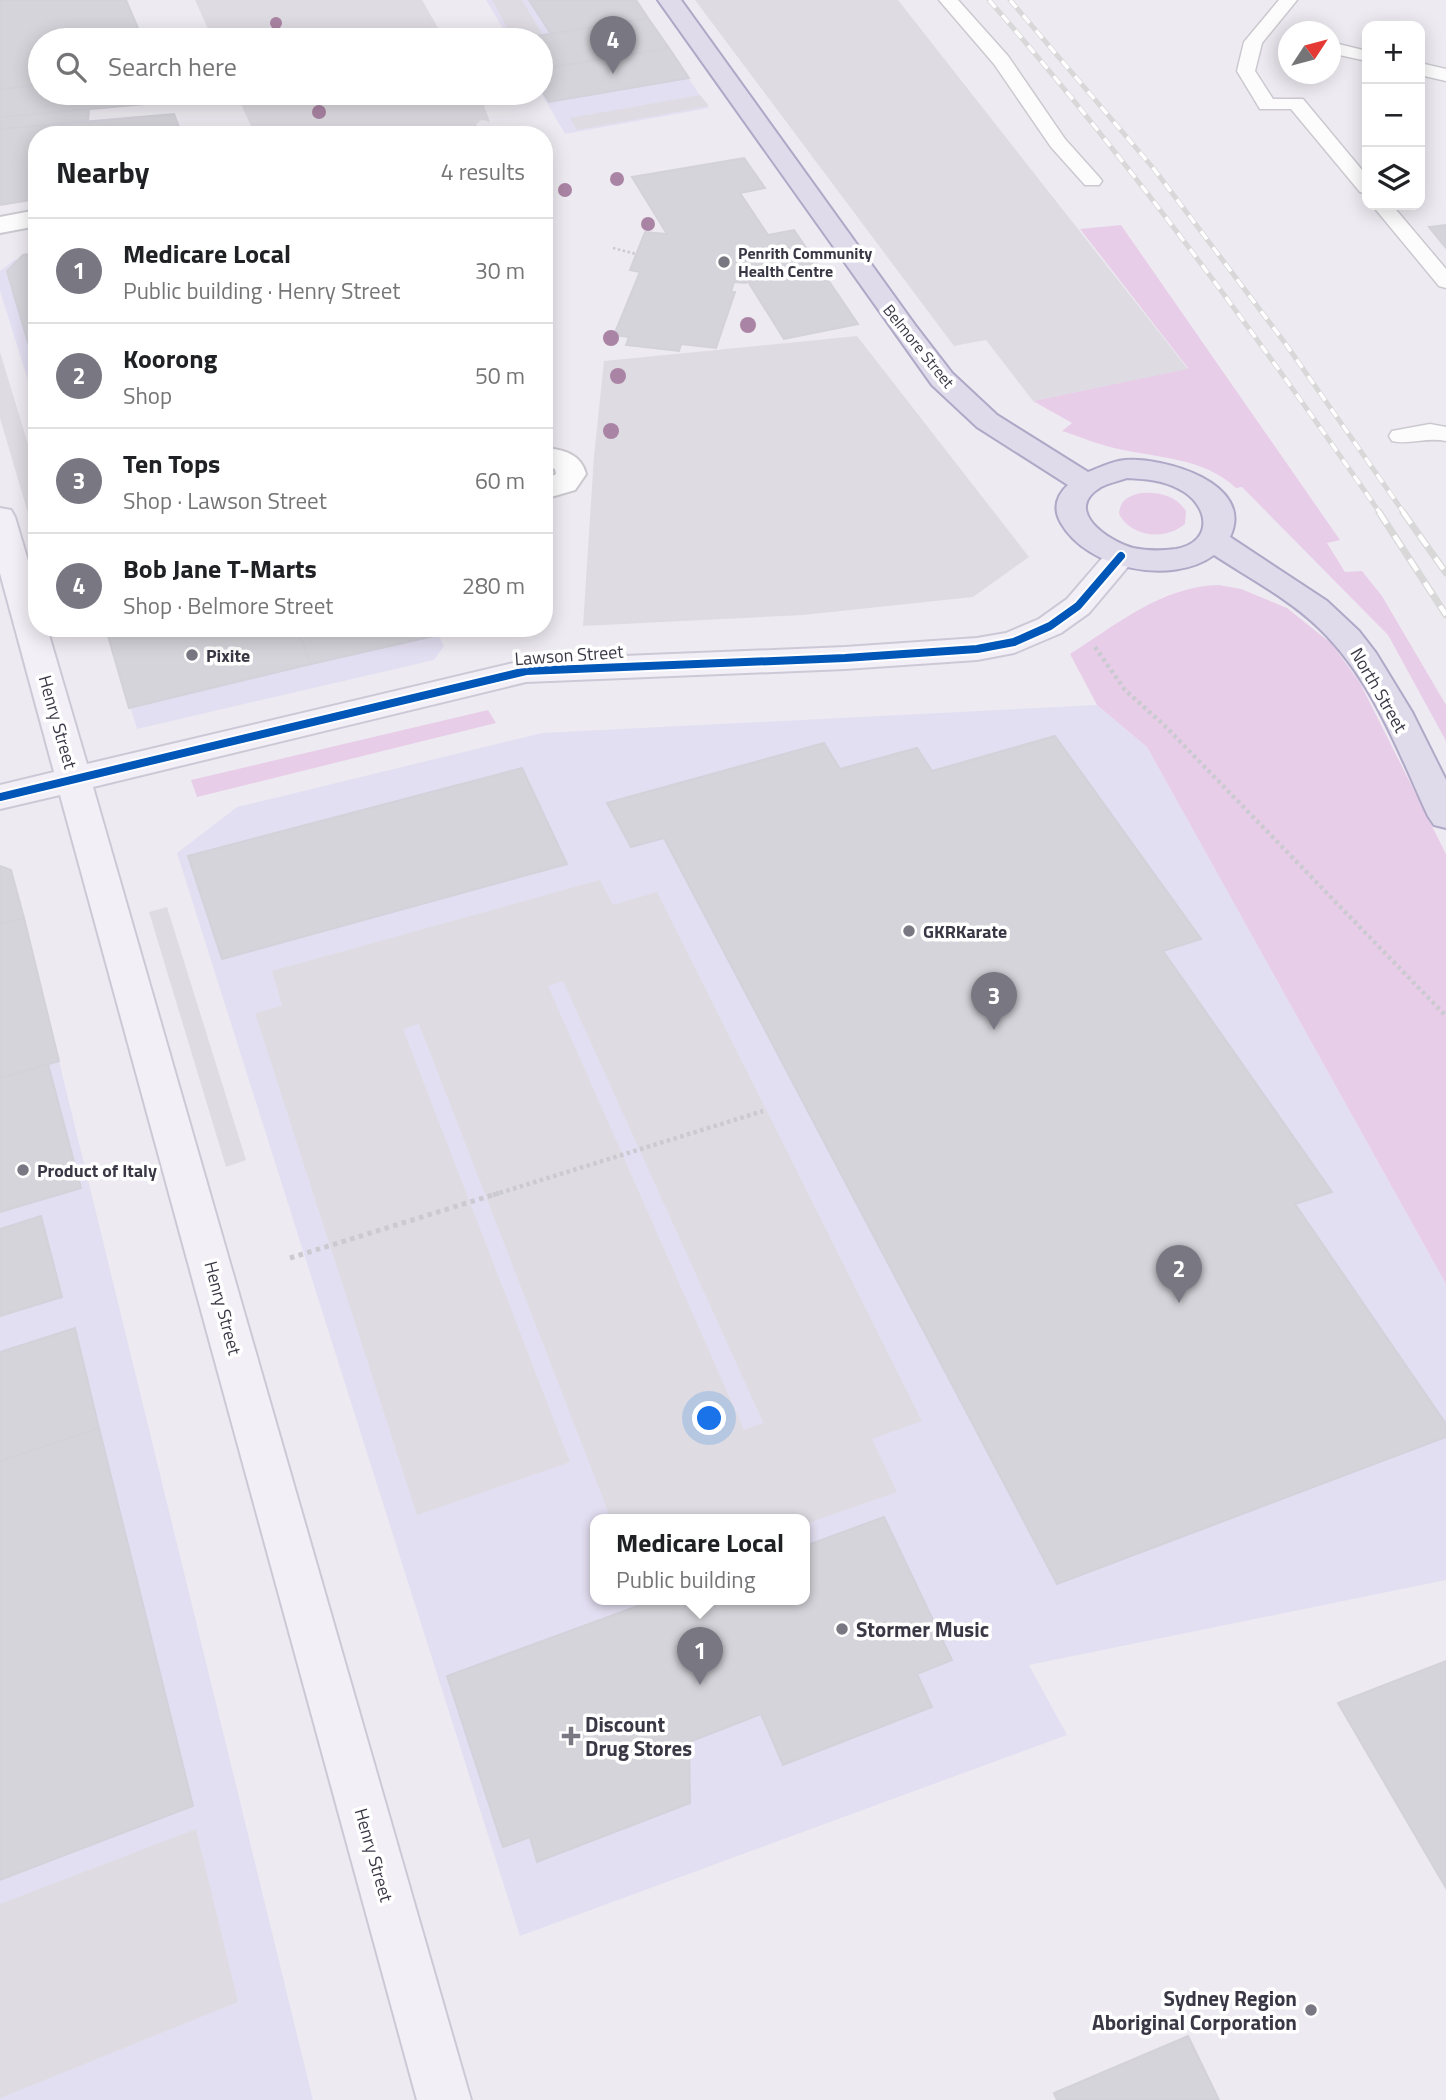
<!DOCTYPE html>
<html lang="en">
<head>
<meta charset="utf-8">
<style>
	:root { --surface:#fff; --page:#f6f6f6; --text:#202124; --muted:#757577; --line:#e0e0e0; --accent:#797782 }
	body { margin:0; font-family:"Titillium Web",sans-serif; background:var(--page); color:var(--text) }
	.controls { position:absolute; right:21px; top:21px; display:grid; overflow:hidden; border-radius:14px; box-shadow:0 4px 18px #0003 }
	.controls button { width:63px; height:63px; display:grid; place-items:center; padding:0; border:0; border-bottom:2px solid var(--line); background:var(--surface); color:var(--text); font:35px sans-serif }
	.compass { position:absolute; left:1278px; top:21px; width:63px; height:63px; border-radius:50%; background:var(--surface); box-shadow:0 4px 18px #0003; rotate:54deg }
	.you { position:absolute; left:710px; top:1419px; width:24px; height:24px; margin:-18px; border:5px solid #fff; border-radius:50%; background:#1a73e8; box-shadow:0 0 0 10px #1a73e833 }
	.badge { display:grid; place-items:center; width:46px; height:46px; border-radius:50%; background:var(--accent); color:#fff; font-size:23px; font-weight:700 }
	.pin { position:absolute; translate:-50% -58px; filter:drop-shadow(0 2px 4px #0008) }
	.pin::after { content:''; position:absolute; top:37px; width:24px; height:21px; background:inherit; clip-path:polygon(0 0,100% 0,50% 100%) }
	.popup { position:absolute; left:590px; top:1514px; width:220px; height:91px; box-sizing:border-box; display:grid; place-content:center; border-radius:14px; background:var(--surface); filter:drop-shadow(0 2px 5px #0005); font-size:23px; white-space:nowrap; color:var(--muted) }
	.popup b { font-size:26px; color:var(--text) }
	.popup::after { content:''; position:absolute; left:50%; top:100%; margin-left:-14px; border:14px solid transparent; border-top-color:var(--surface) }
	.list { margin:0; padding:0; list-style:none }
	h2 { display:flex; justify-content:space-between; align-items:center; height:91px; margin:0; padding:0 28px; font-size:30px }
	h2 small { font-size:23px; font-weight:400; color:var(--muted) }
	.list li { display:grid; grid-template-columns:46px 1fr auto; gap:21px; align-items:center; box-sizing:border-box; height:105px; padding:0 28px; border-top:2px solid var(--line) }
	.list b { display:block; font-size:26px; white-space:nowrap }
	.list p { margin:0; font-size:23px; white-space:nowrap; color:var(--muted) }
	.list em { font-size:23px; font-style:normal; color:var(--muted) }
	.icon { flex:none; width:38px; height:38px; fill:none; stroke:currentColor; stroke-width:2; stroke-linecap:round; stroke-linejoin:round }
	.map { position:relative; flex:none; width:1446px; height:2100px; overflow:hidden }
	.search { position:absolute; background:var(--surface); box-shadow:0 4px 18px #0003; left:28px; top:28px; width:525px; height:77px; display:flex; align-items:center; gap:18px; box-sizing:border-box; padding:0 24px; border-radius:38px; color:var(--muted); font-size:26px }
	.panel { position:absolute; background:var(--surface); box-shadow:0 4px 18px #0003; left:28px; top:126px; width:525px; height:511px; border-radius:28px }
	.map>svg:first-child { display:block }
	.commercial { fill:#e3dff2; fill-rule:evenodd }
	.green { fill:#e8cde9 }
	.parking { fill:#dedce2; fill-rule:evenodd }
	.building { fill:#d5d4da; stroke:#d3d1d9; stroke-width:2 }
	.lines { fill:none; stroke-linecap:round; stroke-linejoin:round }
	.lane-casing { stroke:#cbc9cf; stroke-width:3 }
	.street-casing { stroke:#cbc9cf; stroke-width:4 }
	.secondary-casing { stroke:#cdc8d6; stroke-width:4 }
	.highway-casing { stroke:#afa8c7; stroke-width:4 }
	.path-far2 { stroke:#cbcad1; stroke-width:2.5; stroke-dasharray:2.5 2.5; stroke-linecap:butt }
	.path-far1 { stroke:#cbcad1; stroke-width:4.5; stroke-dasharray:3.5 3.5; stroke-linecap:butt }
	.path { stroke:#cbcad1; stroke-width:5; stroke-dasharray:4.5 4.5; stroke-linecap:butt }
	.lane { fill:#fcfcfd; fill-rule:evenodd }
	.street { fill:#fcfcfd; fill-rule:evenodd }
	.secondary { fill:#f2eff6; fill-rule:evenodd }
	.highway { fill:#dfdbea; fill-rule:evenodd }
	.rail-far1-casing { stroke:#d9d8d9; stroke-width:5 }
	.rail-casing { stroke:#d9d8d9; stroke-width:7 }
	.rail-far1 { stroke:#fff; stroke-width:3.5; stroke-dasharray:10; stroke-linecap:butt }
	.rail { stroke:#fff; stroke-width:4.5; stroke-dasharray:14; stroke-linecap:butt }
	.cycleway-casing { stroke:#fff; stroke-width:12 }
	.cycleway { stroke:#0057b8; stroke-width:8 }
	.tree { fill:#aa84a4 }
	.poi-dot { fill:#797782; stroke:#fff; stroke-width:2.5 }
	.labels { text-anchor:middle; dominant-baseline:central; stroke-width:7; stroke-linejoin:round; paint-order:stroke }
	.far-poi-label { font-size:16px; font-weight:bold; fill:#3b3846; stroke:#fff; text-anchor:start }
	.far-street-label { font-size:16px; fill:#3b3846; stroke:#fff }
	.poi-label { font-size:18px; font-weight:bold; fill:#3b3846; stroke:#fff; text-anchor:start }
	.street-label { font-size:18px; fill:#3b3846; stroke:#fff }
	.near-poi-label { font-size:21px; font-weight:bold; fill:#3b3846; stroke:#fff; text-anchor:start }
</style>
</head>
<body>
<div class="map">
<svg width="1446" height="2100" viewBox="0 0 1446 2100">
	<rect width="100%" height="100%" fill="#edebf1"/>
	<path class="commercial" d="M486 0H634L709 108 565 134 541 93V40H510Z
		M37 255V409L0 291V271L14 260Z
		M106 628H435L444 646 434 660 137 729Z
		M1097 705 1147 747 1446 1284V1580L1029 1665 1067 1735 520 1936 177 853 237 807 542 733ZM595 1519H805V1599H595Z
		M0 866 11 870 24 918 313 2100H0Z"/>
	<path class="green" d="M1121 225 1340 540 1327 543 1345 572 1362 571 1382 596 1446 705V741L1388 635 1242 487 1236 488C1203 457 1156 458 1114 448 1096 444 1079 436 1062 431L1072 423 1033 401 1188 368 1080 229Z
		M1141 493C1159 492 1175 495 1186 511L1185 524C1165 541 1131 537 1119 514 1120 500 1128 496 1141 493Z
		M1219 585 1241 589 1287 608 1332 644 1360 683 1446 854V1284L1147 747 1097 705 1070 654C1116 625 1162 586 1219 585Z
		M488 710 496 723 197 797 191 780Z"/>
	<path class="parking" d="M195 0H422L445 40H213Z
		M492 0H522L542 34 513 38Z
		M695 0H898L1188 369 1033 401 986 340 954 346Z
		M236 93H468L471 102 481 98 490 122 482 120 476 124 482 135H255Z
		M700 95 709 106 577 130 570 118Z
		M857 336 1029 557 973 597 803 615 583 626 594 456 604 361Z
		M0 352 37 474V544L0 418Z
		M600 880 613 905 657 892 922 1421 872 1439 897 1492 805 1524V1519H611L419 1024 403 1029 570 1462 417 1515 255 1013 282 1006 272 971ZM563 981 763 1422V1423L744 1430 548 986Z
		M167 907 246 1160 226 1167 149 912Z
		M196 1829 238 2002 0 2098V1904Z"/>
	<path class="building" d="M0 0H126L143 40H40V85L0 89Z
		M529 0H636L648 18 551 34Z
		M648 18 669 48 541 69V40H511Z
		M669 48 689 78 549 102 541 89V69Z
		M40 85V93H165L168 102 0 117V89Z
		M89 109 88 121 0 129V117Z
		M174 114 182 135H37V199L0 205V129Z
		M744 158 765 188 740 193 768 235 794 230 858 324 784 339 747 280 746 283 734 282 731 292H735L716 348 681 344 679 351 626 345 629 337 614 335 640 272 630 270 645 232 667 234 632 177Z
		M1446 225V248L1429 227Z
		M37 253V373L7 271 23 255Z
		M142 628H297L311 664 129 708 108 636Z
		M297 628H431L434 636 311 664Z
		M1055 736 1201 939 1163 951 1332 1192 1295 1204 1446 1424V1437L1057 1584 664 838 631 847 607 803 824 743 840 769 917 748 932 771Z
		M522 768 567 864 222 959 188 856Z
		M0 866 11 870 24 918 0 924Z
		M24 918 59 1061 0 1078V924Z
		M48 1064 81 1188 0 1212V1078Z
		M41 1216 62 1297 0 1316V1229Z
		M75 1328 99 1428 0 1461V1352Z
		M99 1428 193 1806 0 1880V1461Z
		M884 1517 952 1660 917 1674 932 1707 783 1765 761 1714 689 1742 690 1803 537 1862 530 1837 503 1847 447 1676 657 1599H805V1546Z
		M1446 1661V1888L1338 1703Z
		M1188 2036 1219 2100H1057L1054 2093Z"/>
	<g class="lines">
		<g class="lane-casing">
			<path id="lane" d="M939 0H958L1008 56 1065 139 1099 177 1102 181 1099 185H1085L1051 147 994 64Z
				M1279 0H1297L1262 43 1255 71 1273 99H1303L1367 176V194L1360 192 1291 109H1260L1237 71 1244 42Z
				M1330 42 1367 51V61L1330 53Z
				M1420 63 1446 69V81L1420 75Z
				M1372 205H1392L1446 269V288L1439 286Z
				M1430 424 1446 427V441C1427 437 1409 445 1392 441L1389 436 1392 431Z"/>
		</g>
		<g class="street-casing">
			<path id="street" d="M37 210V226L0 233V217Z
				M544 448C563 449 581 454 586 474L575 490 544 499V480L556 474 555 469 544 466Z"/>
		</g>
		<g class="secondary-casing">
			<path id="secondary" d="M0 508 11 510 15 517 37 591V628H47L87 764 526 660 845 647 977 638 1006 633 1039 619 1067 599 1110 549 1121 546 1132 549 1137 556 1089 613 1061 633 1014 653 977 660 845 669 526 682 93 787 471 2100H417L60 795 0 809V785L54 772 0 573Z"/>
		</g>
		<g class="highway-casing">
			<path id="highway" d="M658 0H681L915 325 952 373 997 415 1088 472C1099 468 1112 461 1125 460 1163 457 1256 483 1230 537L1327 601 1359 631 1376 653 1412 712 1446 780V828L1434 825 1428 816C1398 751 1372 679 1319 628 1289 599 1249 578 1214 555 1172 586 1087 569 1061 523 1053 509 1056 496 1068 485L977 427 932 385ZM1127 478C1145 479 1163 480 1179 489 1209 504 1215 542 1176 549 1161 551 1147 551 1133 548 1108 541 1062 510 1101 487 1109 483 1119 481 1127 478Z"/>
		</g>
		<path class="path-far2" d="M613 248 636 254"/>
		<path class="path-far1" d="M1095 647 1125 690 1165 726 1446 1016
			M493 1195 763 1111"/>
		<path class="path" d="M290 1258 499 1193"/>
		<use href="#lane" class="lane"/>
		<use href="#street" class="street"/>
		<use href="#secondary" class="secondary"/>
		<use href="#highway" class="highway"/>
		<g class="rail-far1-casing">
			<path id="rail-far1" d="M989 0C1131 163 1257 336 1380 513
				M1010 0 1154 169 1285 343 1404 513"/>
		</g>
		<g class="rail-casing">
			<path id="rail" d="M1379 512 1446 615
				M1403 512 1446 573"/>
		</g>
		<use href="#rail-far1" class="rail-far1"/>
		<use href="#rail" class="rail"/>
		<g class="cycleway-casing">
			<path id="cycleway" d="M0 797 526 671 845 658 977 649 1014 642 1050 626 1078 606 1121 556"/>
		</g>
		<use href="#cycleway" class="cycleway"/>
	</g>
	<g class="tree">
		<circle cx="276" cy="23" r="6"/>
		<circle cx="319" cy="112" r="7"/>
		<circle cx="617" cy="179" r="7"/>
		<circle cx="565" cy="190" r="7"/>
		<circle cx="648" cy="224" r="7"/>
		<circle cx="748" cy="325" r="8"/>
		<circle cx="611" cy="338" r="8"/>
		<circle cx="618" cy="376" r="8"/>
		<circle cx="611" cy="431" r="8"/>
	</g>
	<g class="poi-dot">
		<circle cx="724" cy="262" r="7"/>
		<circle cx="192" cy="655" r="7"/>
		<circle cx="909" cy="931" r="7"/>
		<circle cx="23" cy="1170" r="7"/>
		<circle cx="842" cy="1629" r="7"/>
		<path d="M567.5 1725.5h7v7h7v7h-7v7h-7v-7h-7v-7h7z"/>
		<circle cx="1311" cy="2010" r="7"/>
	</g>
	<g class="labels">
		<g class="far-poi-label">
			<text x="738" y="253">Penrith Community<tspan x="738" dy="18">Health Centre</tspan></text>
		</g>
		<g class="far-street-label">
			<text transform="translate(919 346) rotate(51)">Belmore Street</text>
		</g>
		<g class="poi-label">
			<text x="206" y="655">Pixite</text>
			<text x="923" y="931">GKRKarate</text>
			<text x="37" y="1170">Product of Italy</text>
		</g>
		<g class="street-label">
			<text transform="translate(569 655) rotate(-4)">Lawson Street</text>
			<text transform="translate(1379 690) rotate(60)">North Street</text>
			<text transform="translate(58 722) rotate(74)">Henry Street</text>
			<text transform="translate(223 1308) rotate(75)">Henry Street</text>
			<text transform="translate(374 1855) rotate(74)">Henry Street</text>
		</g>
		<g class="near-poi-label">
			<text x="856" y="1629">Stormer Music</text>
			<text x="585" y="1724">Discount<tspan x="585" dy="24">Drug Stores</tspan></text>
			<text x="1297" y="1998" text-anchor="end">Sydney Region<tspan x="1297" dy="24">Aboriginal Corporation</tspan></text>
		</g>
	</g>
</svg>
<div class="controls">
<button>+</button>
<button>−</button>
<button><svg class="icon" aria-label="layers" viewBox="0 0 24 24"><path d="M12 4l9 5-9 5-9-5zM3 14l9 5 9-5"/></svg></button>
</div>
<svg class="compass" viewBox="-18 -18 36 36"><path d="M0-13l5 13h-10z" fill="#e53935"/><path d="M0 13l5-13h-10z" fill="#757577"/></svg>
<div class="you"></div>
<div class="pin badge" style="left:700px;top:1685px">1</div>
<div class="popup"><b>Medicare Local</b>Public building</div>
<div class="pin badge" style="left:1179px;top:1303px">2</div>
<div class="pin badge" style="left:994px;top:1030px">3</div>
<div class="pin badge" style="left:613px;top:74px">4</div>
<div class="search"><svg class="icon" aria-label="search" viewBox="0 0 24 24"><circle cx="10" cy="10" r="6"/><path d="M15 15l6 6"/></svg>Search here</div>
<section class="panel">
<h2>Nearby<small>4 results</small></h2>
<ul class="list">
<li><span class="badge">1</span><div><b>Medicare Local</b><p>Public building · Henry Street</p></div><em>30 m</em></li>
<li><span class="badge">2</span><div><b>Koorong</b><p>Shop</p></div><em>50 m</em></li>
<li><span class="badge">3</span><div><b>Ten Tops</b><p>Shop · Lawson Street</p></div><em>60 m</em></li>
<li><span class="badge">4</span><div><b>Bob Jane T-Marts</b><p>Shop · Belmore Street</p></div><em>280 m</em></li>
</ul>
</section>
</div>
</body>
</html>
